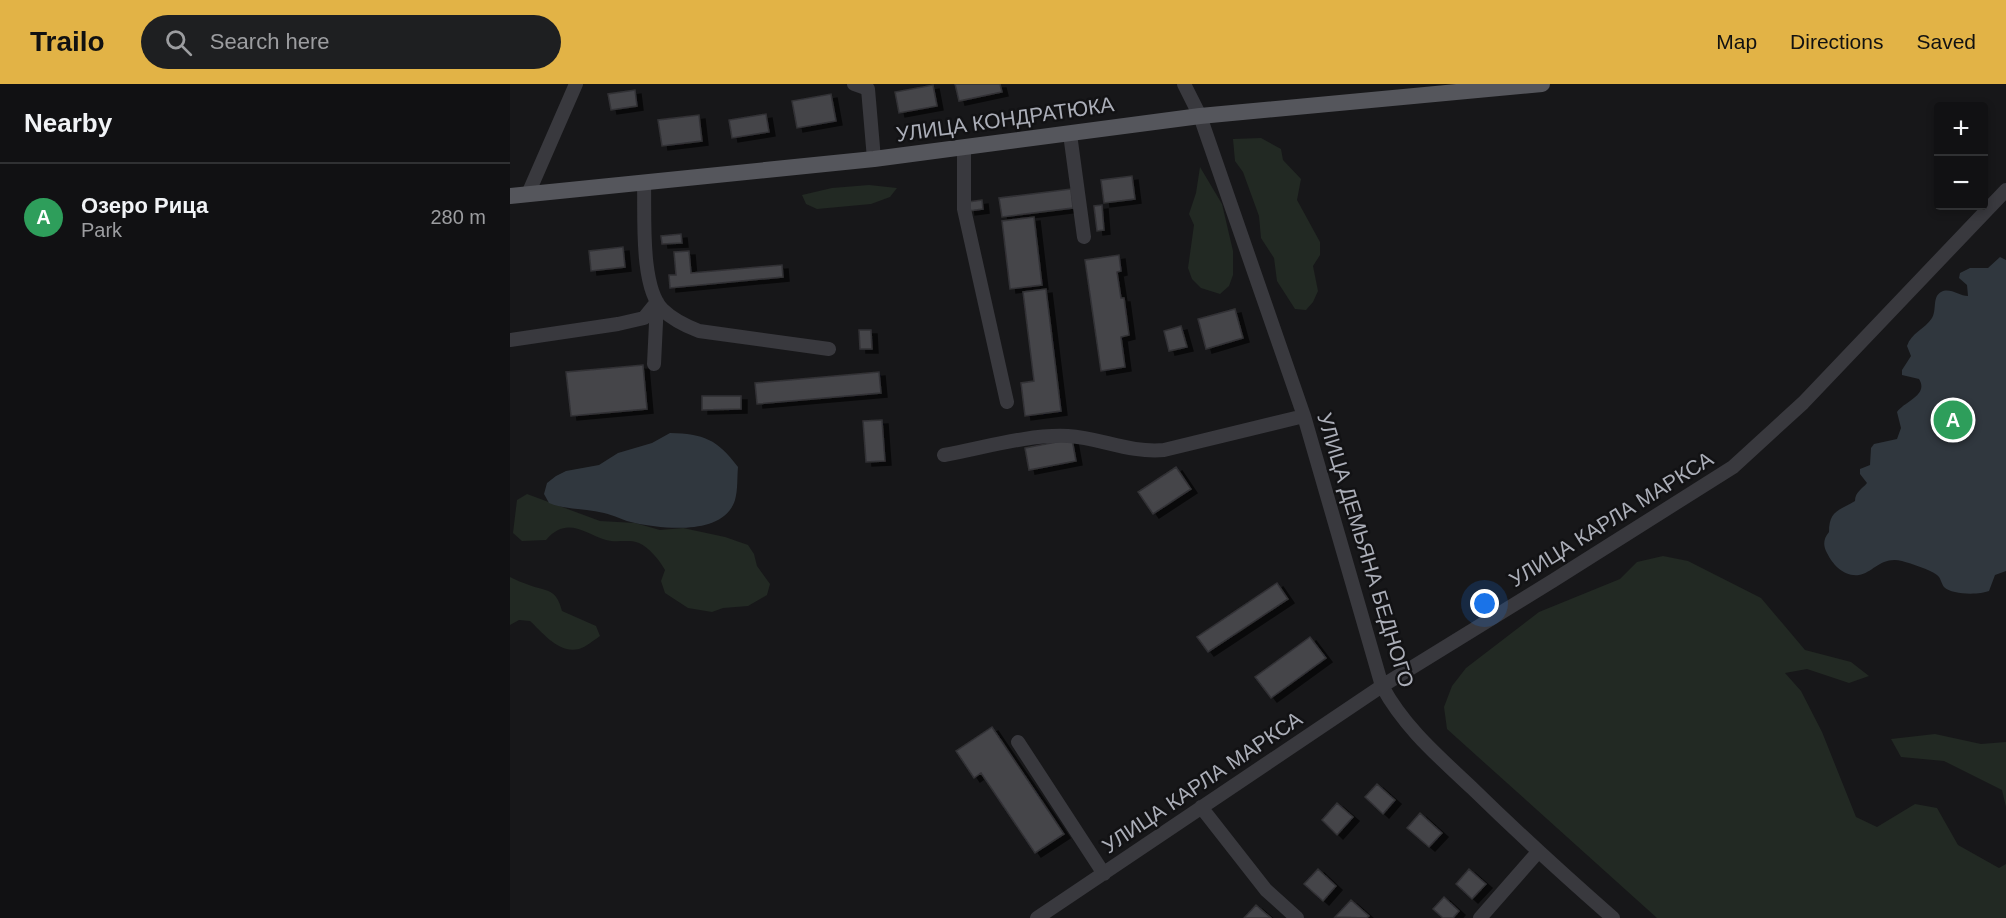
<!DOCTYPE html>
<html lang="en">
<head>
<meta charset="utf-8">
<style>
	:root { --surface:#111113; --page:#1e1f21; --text:#f1f3f6; --muted:#9c9da0; --line:#303133; --accent:#e2b346 }
	body { margin:0; font-family:Helvetica,sans-serif; background:var(--page); color:var(--text) }
	.controls { position:absolute; right:18px; top:18px; display:grid; overflow:hidden; border-radius:6px; box-shadow:0 3px 9px #0003 }
	.controls button { width:54px; height:54px; display:grid; place-items:center; padding:0; border:0; border-bottom:2px solid var(--line); background:var(--surface); color:var(--text); font:30px sans-serif }
	.you { position:absolute; left:975px; top:520px; width:21px; height:21px; margin:-15px; border:4px solid #fff; border-radius:50%; background:#1a73e8; box-shadow:0 0 0 9px #1a73e833 }
	.badge { display:grid; place-items:center; width:39px; height:39px; border-radius:50%; background:var(--accent); color:#fff; font-size:20px; font-weight:700 }
	.pin { position:absolute; translate:-50% -50%; border:3px solid #fff; box-shadow:0 2px 6px #0006 }
	.list { margin:0; padding:0; list-style:none }
	h2 { display:flex; justify-content:space-between; align-items:center; height:78px; margin:0; padding:0 24px; font-size:26px }
	h2 small { font-size:20px; font-weight:400; color:var(--muted) }
	.list li { display:grid; grid-template-columns:39px 1fr auto; gap:18px; align-items:center; box-sizing:border-box; height:108px; padding:0 24px; border-top:2px solid var(--line) }
	.list b { display:block; font-size:22px; white-space:nowrap }
	.list p { margin:0; font-size:20px; white-space:nowrap; color:var(--muted) }
	.list em { font-size:20px; font-style:normal; color:var(--muted) }
	.icon { flex:none; width:33px; height:33px; fill:none; stroke:currentColor; stroke-width:2; stroke-linecap:round; stroke-linejoin:round }
	.map { position:relative; flex:none; width:1496px; height:834px; overflow:hidden }
	header { display:flex; align-items:center; gap:36px; box-sizing:border-box; height:84px; padding:0 30px; background:var(--accent); color:#111 }
	header strong { font-size:28px }
	nav { display:flex; gap:33px; margin-inline-start:auto; font-size:21px }
	.search { width:420px; height:54px; background:var(--page); display:flex; align-items:center; gap:15px; box-sizing:border-box; padding:0 21px; border-radius:33px; color:var(--muted); font-size:22px }
	main { display:flex }
	aside { flex:1; background:var(--surface) }
	.map>svg:first-child { display:block }
	.green { fill:#222923 }
	.water { fill:#30373e }
	.building { fill:#444449; stroke:#323135; stroke-width:1.5; filter:url(#shadow) }
	.lines { fill:none; stroke-linecap:round; stroke-linejoin:round }
	.minor { stroke:#39393e; stroke-width:14 }
	.major { stroke:#55565c; stroke-width:16 }
	.labels { text-anchor:middle; dominant-baseline:central; stroke-width:5; stroke-linejoin:round; paint-order:stroke }
	.street-label { font-size:21px; fill:#abaeb8; stroke:#121214 }
</style>
</head>
<body>
<header>
<strong>Trailo</strong>
<div class="search"><svg class="icon" aria-label="search" viewBox="0 0 24 24"><circle cx="10" cy="10" r="6"/><path d="M15 15l6 6"/></svg>Search here</div>
<nav><a>Map</a><a>Directions</a><a>Saved</a></nav>
</header>
<main>
<aside>
<h2>Nearby<small></small></h2>
<ul class="list">
<li><span class="badge" style="background:#2e9e5b">A</span><div><b>Озеро Рица</b><p>Park</p></div><em>280 m</em></li>
</ul>
</aside>
<div class="map">
<svg width="1496" height="834" viewBox="0 0 1496 834">
	<defs>
		<filter id="shadow"><feDropShadow dx="6" dy="4" stdDeviation="0" flood-color="#0009"/></filter>
	</defs>
	<rect width="100%" height="100%" fill="#171719"/>
	<path class="green" d="M751 54 771 65 773 76 791 95 787 116 810 158V171L803 182 808 207 803 218 796 226 785 225 767 197 764 174 751 154 749 132 733 88 725 77 723 55Z
		M690 83 712 120 723 167V191L719 202 710 210 691 204 682 195 678 184 684 141 679 130 686 109Z
		M359 101 387 104 380 113 361 120 307 125 296 120 292 111 322 104Z
		M17 410 90 437 125 439 150 446 173 444 215 453 238 461 244 470 247 482 260 500 257 511 238 522 213 524 202 528 178 524 155 509 151 497 155 486C150 477 139 463 129 459 119 455 106 459 96 456 73 449 57 432 36 456L12 457 3 449 7 416Z
		M1153 472 1178 477 1251 514 1295 566 1341 578 1359 592 1339 599 1297 585 1275 589 1291 607 1312 648 1346 733 1367 743 1405 720 1427 724 1448 761 1489 784 1496 780V834H1147L937 645 934 623 942 602 956 584 1029 528 1110 495 1127 478Z
		M0 493C6 496 13 499 19 501 38 508 46 504 52 527L86 542 90 552C84 556 76 563 69 565 49 570 33 549 20 537L9 536 0 541Z
		M1425 650 1471 660 1496 658V723L1492 706 1434 677 1391 673 1381 655Z"/>
	<path class="water" d="M1490 173 1496 176V487L1485 491 1479 507C1469 511 1442 511 1434 503 1431 499 1431 494 1427 491 1419 485 1402 480 1392 477 1371 472 1363 489 1349 491 1334 493 1323 481 1317 469 1313 462 1313 455 1319 448 1319 427 1328 427 1345 417 1345 408 1352 405 1357 399L1350 390V385L1360 381 1361 364 1364 360 1387 355 1391 344 1387 328C1395 317 1419 311 1409 295L1392 291V286L1401 272 1397 262C1401 249 1415 245 1422 234 1427 226 1422 213 1431 208 1440 203 1449 212 1458 212L1457 201 1449 194 1450 189 1460 184H1478Z
		M160 349C194 350 207 355 228 383 227 393 228 406 225 416 214 452 153 445 125 439 114 437 104 431 94 429 75 424 56 426 39 419L34 410 37 399 46 392 56 387 89 381 108 369 142 359Z"/>
	<path class="building" d="M445 0H490L492 8 449 17Z
		M423 1 427 22 389 29 385 8Z
		M125 6 127 22 101 26 98 10Z
		M321 10 326 37 287 44 282 17Z
		M256 30 259 48 222 54 219 36Z
		M189 31 192 57 152 62 148 36Z
		M622 92 625 115 594 119 591 96Z
		M561 105 563 124 492 133 489 114Z
		M472 116 473 125 459 127 458 118Z
		M592 121 594 146 587 147 584 122Z
		M524 133 532 201 500 205 492 137Z
		M171 150 172 159 152 160 151 152Z
		M113 163 115 183 81 187 79 167Z
		M179 167 181 189 272 181 273 193 160 204 159 191H166L164 168Z
		M609 171 611 187 607 188 611 214H614L619 251 611 253 615 283 591 287 575 176Z
		M536 205 551 327 515 332 511 299 524 297 513 208Z
		M725 225 733 254 696 265 688 235Z
		M671 242 677 263 659 267 654 247Z
		M349 246H361L362 265H350Z
		M133 281 137 325 61 332 56 288Z
		M369 288 371 309 247 320 245 299Z
		M192 312H231V325L192 326Z
		M372 336 375 377 356 378 353 337Z
		M562 355 566 377 519 386 515 364Z
		M666 383 681 405 643 430 628 408Z
		M767 499 778 515 698 568 687 553Z
		M800 553 816 574 761 614 745 593Z
		M482 643 554 750 525 769 471 689 464 694 446 667Z
		M867 700 885 716 873 730 855 713Z
		M827 719 843 733 827 751 812 736Z
		M910 729 932 749 919 763 897 744Z
		M808 785 826 802 813 817 794 800Z
		M959 785 976 800 962 815 946 800Z
		M934 813 949 827 943 834H933L923 825Z
		M841 816 859 832 856 834 825 833Z
		M746 821 761 834H734Z"/>
	<g class="lines">
		<path class="minor" d="M344 0 358 5 364 75
			M674 0 690 32 794 332 872 602C894 643 928 672 962 704 1008 749 1055 792 1103 834
			M560 50 574 153
			M454 63V125L497 318
			M134 99C135 131 130 204 153 226 163 236 176 242 189 247L319 265
			M18 110 66 0
			M0 256 108 240 134 234 147 218
			M144 280 147 218
			M434 371C473 364 519 350 558 352 591 354 619 369 654 366L794 332
			M508 658 594 790
			M691 723 756 806 787 834
			M527 834 872 602 1044 496 1223 383 1293 319 1496 106
			M970 834 1028 768"/>
		<path class="major" d="M0 112 364 75 690 32 1032 0"/>
	</g>
	<g class="labels">
		<g class="street-label">
			<text transform="translate(495 35) rotate(-8)">УЛИЦА КОНДРАТЮКА</text>
			<text transform="translate(1101 435) rotate(-32)">УЛИЦА КАРЛА МАРКСА</text>
			<text transform="translate(856 466) rotate(73)">УЛИЦА ДЕМЬЯНА БЕДНОГО</text>
			<text transform="translate(692 698) rotate(-34)">УЛИЦА КАРЛА МАРКСА</text>
		</g>
	</g>
</svg>
<div class="controls">
<button>+</button>
<button>−</button>
</div>
<div class="you"></div>
<div class="pin badge" style="left:1443px;top:336px;background:#2e9e5b">A</div>
</div>
</main>
</body>
</html>
